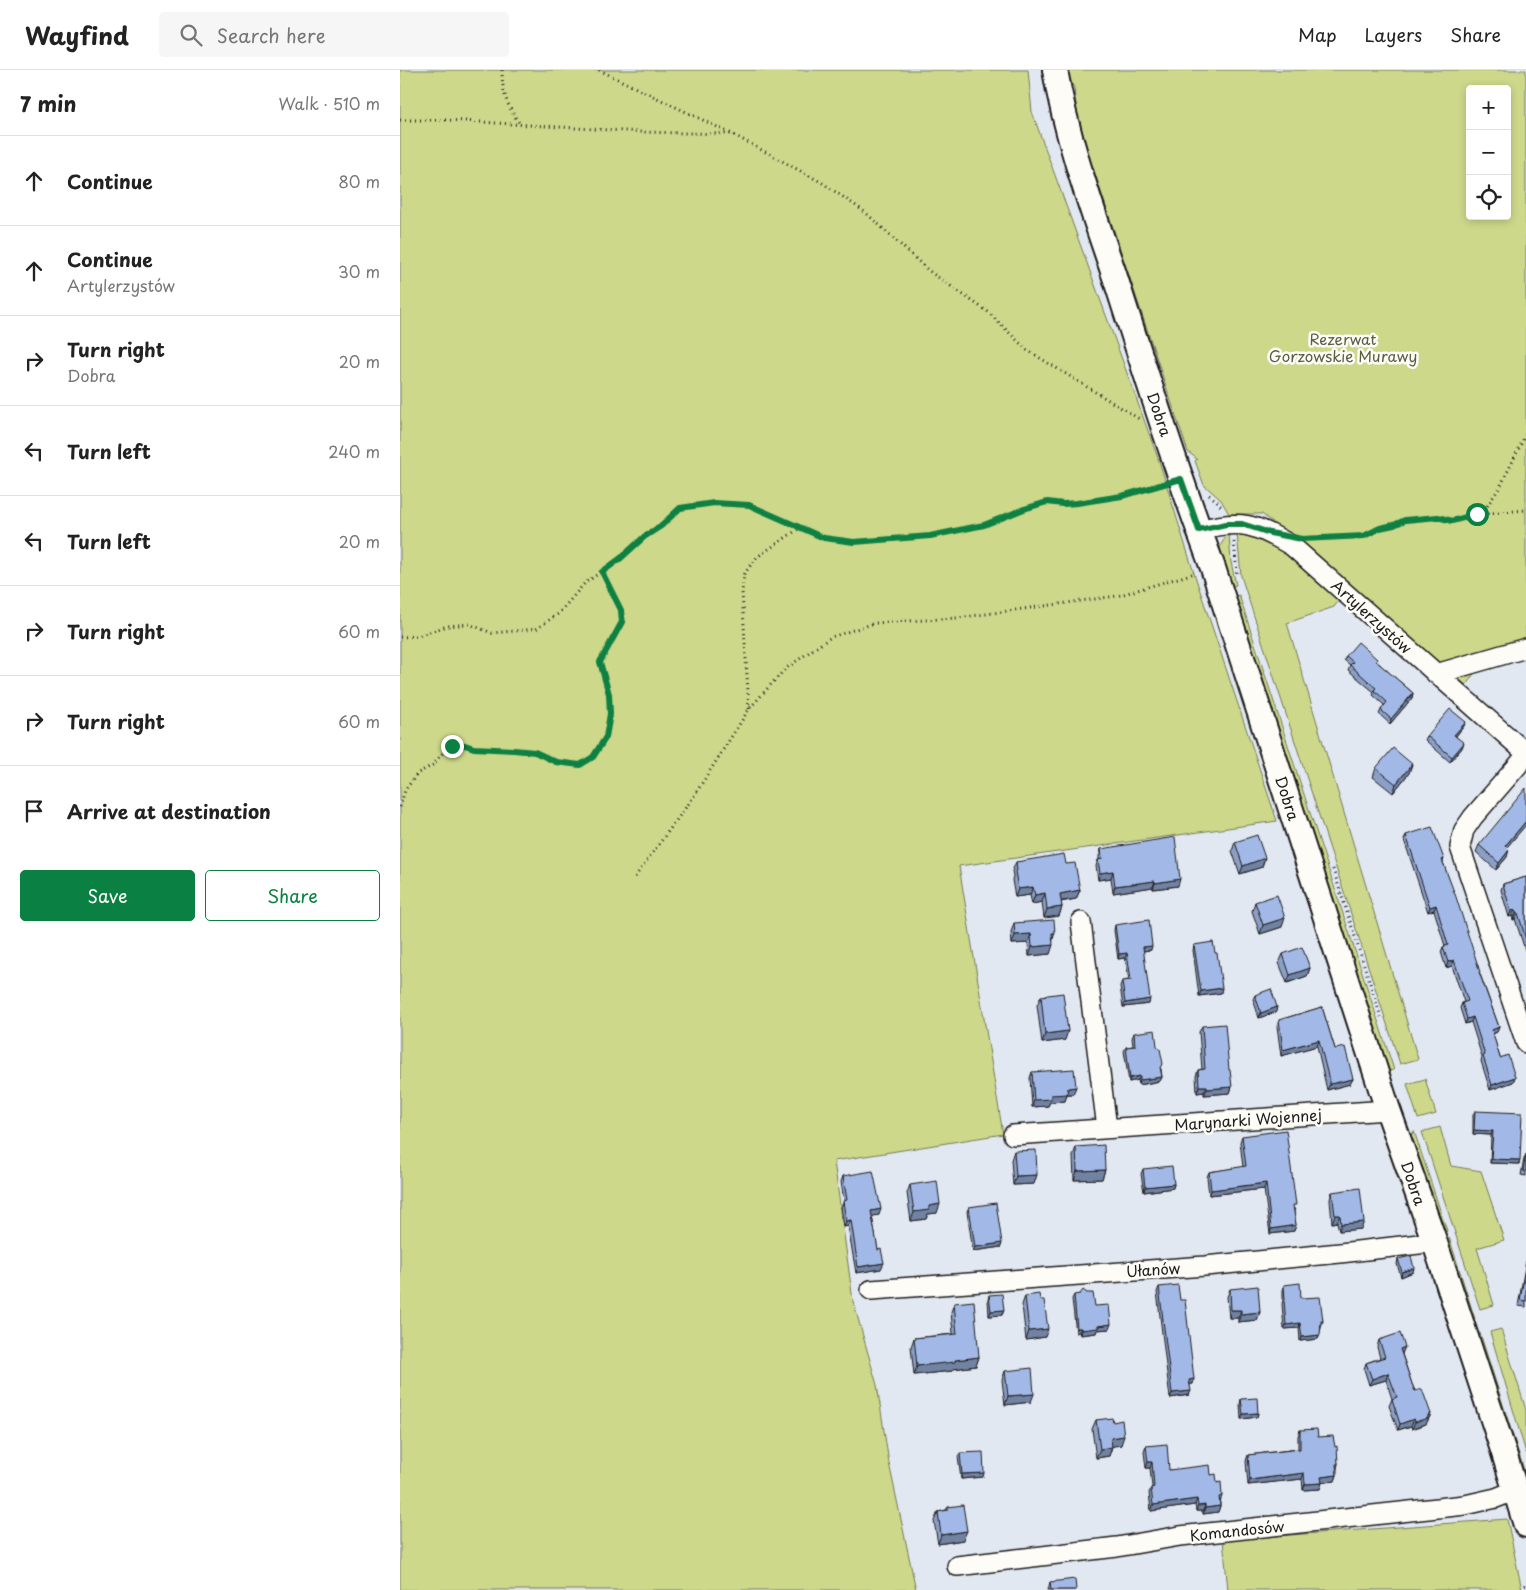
<!DOCTYPE html>
<html lang="en">
<head>
<meta charset="utf-8">
<style>
	:root { --surface:#fff; --page:#f6f6f6; --text:#222; --muted:#767676; --line:#e0e0e0; --accent:#0b8043 }
	body { margin:0; font-family:"Playpen Sans",sans-serif; background:var(--page); color:var(--text) }
	.controls { position:absolute; right:15px; top:15px; display:grid; overflow:hidden; border-radius:5px; box-shadow:0 2px 8px #0003 }
	.controls button { width:45px; height:45px; display:grid; place-items:center; padding:0; border:0; border-bottom:1px solid var(--line); background:var(--surface); color:var(--text); font:25px sans-serif }
	.stop { position:absolute; width:15px; height:15px; margin:-11px; border:4px solid #0b8043; border-radius:50%; background:#fff }
	.stop.end { background:#0b8043; border-color:#fff; box-shadow:0 1px 5px #0008 }
	.list { margin:0; padding:0; list-style:none }
	h2 { display:flex; justify-content:space-between; align-items:center; height:65px; margin:0; padding:0 20px; font-size:21px }
	h2 small { font-size:16px; font-weight:400; color:var(--muted) }
	.list li { display:grid; grid-template-columns:32px 1fr auto; gap:15px; align-items:center; box-sizing:border-box; height:90px; padding:0 20px; border-top:1px solid var(--line) }
	.list b { display:block; font-size:19px; white-space:nowrap }
	.list p { margin:0; font-size:16px; white-space:nowrap; color:var(--muted) }
	.list em { font-size:16px; font-style:normal; color:var(--muted) }
	.actions { display:flex; gap:10px; padding:15px 20px }
	.actions a { flex:1; padding:11px 0; border:1px solid var(--accent); border-radius:5px; text-align:center; font-size:18px; color:var(--accent) }
	.actions .main { background:var(--accent); color:#fff }
	.icon { flex:none; width:28px; height:28px; fill:none; stroke:currentColor; stroke-width:2; stroke-linecap:round; stroke-linejoin:round }
	.map { position:relative; flex:none; width:1126px; height:1520px; overflow:hidden }
	header { display:flex; align-items:center; gap:30px; box-sizing:border-box; height:70px; padding:0 25px; background:var(--surface); border-bottom:1px solid var(--line) }
	header strong { font-size:24px }
	nav { display:flex; gap:28px; margin-inline-start:auto; font-size:18px }
	.search { width:350px; height:45px; background:var(--page); display:flex; align-items:center; gap:12px; box-sizing:border-box; padding:0 18px; border-radius:5px; color:var(--muted); font-size:19px }
	main { display:flex }
	aside { flex:1; background:var(--surface) }
	.map>svg:first-child { display:block }
	.green { fill:#cdd88b; stroke:#747a54; fill-rule:evenodd }
	.lines { fill:none; stroke-linecap:round; stroke-linejoin:round }
	.minor-casing { stroke:#1c1c1c; stroke-width:22 }
	.tertiary-casing { stroke:#1c1c1c; stroke-width:28 }
	.path { stroke:#1c1c1c; stroke-width:3; stroke-dasharray:1 4; stroke-linecap:butt }
	.minor { stroke:#fdfcf7; stroke-width:19 }
	.tertiary { stroke:#fdfcf7; stroke-width:24 }
	.wall { fill:#8b9fc7; stroke:#1c1c1c }
	.shaded-wall { fill:#7182a2; stroke:#1c1c1c }
	.building { fill:#a2b9e7; stroke:#1c1c1c }
	.route { stroke:#0b8043; stroke-width:6 }
	.labels { text-anchor:middle; dominant-baseline:central; stroke-width:5; stroke-linejoin:round; paint-order:stroke }
	.park-label { font-size:15px; fill:#5a5e43; stroke:#fdfcf7 }
	.street-label { font-size:15px; fill:#1c1c1c; stroke:#fdfcf7 }
</style>
</head>
<body>
<header>
<strong>Wayfind</strong>
<div class="search"><svg class="icon" aria-label="search" viewBox="0 0 24 24"><circle cx="10" cy="10" r="6"/><path d="M15 15l6 6"/></svg>Search here</div>
<nav><a>Map</a><a>Layers</a><a>Share</a></nav>
</header>
<main>
<aside>
<h2>7 min<small>Walk · 510 m</small></h2>
<ul class="list">
<li><svg class="icon" aria-label="ahead" viewBox="0 0 24 24"><path d="M12 20V5M6 11l6-6 6 6"/></svg><div><b>Continue</b></div><em>80 m</em></li>
<li><svg class="icon" aria-label="ahead" viewBox="0 0 24 24"><path d="M12 20V5M6 11l6-6 6 6"/></svg><div><b>Continue</b><p>Artylerzystów</p></div><em>30 m</em></li>
<li><svg class="icon" aria-label="right" viewBox="0 0 24 24"><path d="M7 20v-9h11M14 6l5 5-5 5"/></svg><div><b>Turn right</b><p>Dobra</p></div><em>20 m</em></li>
<li><svg class="icon" aria-label="left" viewBox="0 0 24 24"><path d="M17 20v-9H6M10 6l-5 5 5 5"/></svg><div><b>Turn left</b></div><em>240 m</em></li>
<li><svg class="icon" aria-label="left" viewBox="0 0 24 24"><path d="M17 20v-9H6M10 6l-5 5 5 5"/></svg><div><b>Turn left</b></div><em>20 m</em></li>
<li><svg class="icon" aria-label="right" viewBox="0 0 24 24"><path d="M7 20v-9h11M14 6l5 5-5 5"/></svg><div><b>Turn right</b></div><em>60 m</em></li>
<li><svg class="icon" aria-label="right" viewBox="0 0 24 24"><path d="M7 20v-9h11M14 6l5 5-5 5"/></svg><div><b>Turn right</b></div><em>60 m</em></li>
<li><svg class="icon" aria-label="arrive" viewBox="0 0 24 24"><path d="M6 21V4h12l-3 4 3 4H6"/></svg><div><b>Arrive at destination</b></div></li>
</ul>
<div class="actions"><a class="main">Save</a><a>Share</a></div>
</aside>
<div class="map">
<svg width="1126" height="1520" viewBox="0 0 1126 1520">
	<rect width="100%" height="100%" fill="#e2e8f2"/>
	<filter id="ink" filterUnits="userSpaceOnUse"><feTurbulence type="fractalNoise" baseFrequency=".02" numOctaves="2"/><feDisplacementMap in="SourceGraphic" scale="10" xChannelSelector="R" yChannelSelector="G"/><feConvolveMatrix kernelMatrix="1 2 1 2 8 2 1 2 1" color-interpolation-filters="sRGB"/></filter>
	<g filter="url(#ink)">
		<path class="green" d="M0 0H628L632 42 759 391 793 500 877 751 559 796 603 1064 434 1091 453 1231 477 1315 489 1393 516 1520H0Z
			M666 0H1126V585L1078 598 1066 615 862 444H829L821 430 804 415 795 391 797 389 788 382 678 53 674 18ZM1070 19H1107V146H1070Z
			M837 463H844L873 473 940 529 934 537 887 553 1018 989 1000 994 841 506Z
			M829 465 831 492 836 515 827 518C823 500 811 478 829 465Z
			M839 525 994 1000 988 1001 831 527Z
			M1025 1009 1036 1044 1018 1049 1007 1014Z
			M1040 1057 1051 1096 1081 1101 1104 1170 1077 1178 1094 1235 1080 1239 1022 1062Z
			M1014 1061 1047 1161 1041 1166 1009 1068Z
			M1049 1167 1075 1249 1068 1246 1043 1170Z
			M1101 1259 1126 1340V1383L1090 1262Z
			M1079 1263H1080L1126 1406V1412L1123 1413 1076 1269Z
			M1107 1449 1122 1520H828L823 1470Z"/>
		<g class="lines">
			<g class="minor-casing">
				<path id="minor" d="M799 460C841 449 855 454 892 476L1126 683
					M1036 604 1126 578
					M1126 686 1073 747 1064 760 1060 777 1126 973
					M681 852 707 1058
					M613 1065 988 1040
					M471 1220 805 1196 940 1183 1019 1174 1034 1170
					M557 1496 717 1477 780 1466 1065 1435 1096 1428 1116 1420"/>
			</g>
			<g class="tertiary-casing">
				<path id="tertiary" d="M655 0C667 70 692 139 715 207 746 304 777 402 813 498L987 1037 1034 1170 1103 1380 1126 1455"/>
			</g>
			<path class="path" d="M102 0C102 23 107 36 120 54
				M199 0 334 65 421 112 465 142 529 201 588 242 627 280 741 350
				M0 50H48L241 62 331 64
				M809 425 817 431 822 438
				M1078 444 1126 440
				M910 468 964 466 980 458 994 455 1005 450 1038 447 1052 451 1077 444 1087 436 1100 417 1126 364
				M834 472 837 503
				M0 567 18 566 47 556 69 554 92 563 136 559 158 544 185 513 221 488 244 467 261 456 280 438 314 433 349 435 423 468 454 472 530 466 584 455 624 439 647 432 663 434 677 433 722 426 764 415
				M349 639 342 522 344 504 357 487 400 458
				M0 737 5 720 18 703 33 695 42 684 52 677 65 675 74 678 114 680 135 682 156 692 180 695 193 687 206 667 210 644 209 625 200 592 222 552 221 540 202 502
				M933 799 981 947
				M235 807 294 726 349 639 385 599 431 567 475 553 557 548 717 526 795 503
				M1125 1520 1124 1516 1126 1515"/>
			<use href="#minor" class="minor"/>
			<use href="#tertiary" class="tertiary"/>
		</g>
		<path class="wall" d="M946 586 976 591 1013 623 1012 628 990 654 979 644 981 640 984 635 973 625 974 622 948 600 950 595 944 590Z
			M1064 656 1056 666 1062 678 1050 692 1025 670 1027 666Z
			M1012 694 1009 703 993 723 973 707 976 698Z
			M1006 765 1044 789 1043 792 1080 904 1099 957 1097 962 1093 964 1100 988 1115 1007 1113 1012 1090 1020 1081 991 1082 987 1071 952 1065 954 1060 938 1062 933 1064 932 1052 896 1046 898 1041 882 1043 877 1045 876 1034 840 1028 842 1004 770Z
			M835 772 862 797 840 804 832 781Z
			M1079 775 1107 778V787L1096 800 1076 782Z
			M701 779 778 816 753 819V817L713 823 711 808 698 810 696 796 698 790H699V786Z
			M616 792 666 794 680 820 676 829 661 832 662 837 659 846 644 848 642 832 632 834 630 825 615 827 612 810 613 806 612 801Z
			M1126 807V883L1115 849 1113 850 1112 846 1109 847 1101 820 1103 814Z
			M855 832 882 857 860 864 852 841Z
			M614 853 653 870 650 884 629 886 628 873 612 874 611 862Z
			M715 855 751 880 743 881 749 934 723 937 720 916 722 911 729 910 725 888 718 889 714 860Z
			M794 875 821 923 799 926 793 880Z
			M883 884 910 898 907 906 887 913 879 893Z
			M855 925 876 942 859 948 853 929Z
			M641 926 665 970 642 973 637 935Z
			M922 937 935 979 953 1009 950 1014 927 1020 917 976 881 986 877 956 879 950Z
			M802 956 829 1000 832 1017 830 1023 804 1025V1022L797 1023 796 1006 798 1000 802 999 799 962Z
			M734 963 761 999 762 1007 760 1011 739 1015 738 1010 729 1012 724 981 726 977 733 976 732 968Z
			M632 1002 673 1024H667L665 1031 650 1032 648 1036 632 1037 630 1008Z
			M1075 1041 1120 1090 1119 1094 1090 1093 1091 1065 1073 1064V1045Z
			M842 1066 895 1140H894L896 1155 894 1161 870 1164 864 1119 809 1125 807 1107 809 1102 843 1097 840 1072Z
			M676 1077 705 1100 702 1109 674 1110 673 1086Z
			M614 1081 634 1114 613 1115 611 1090Z
			M1126 1084V1106L1121 1105 1124 1089Z
			M743 1099 774 1114 773 1118 744 1122 741 1104Z
			M443 1106 479 1145 472 1146 481 1199 456 1203 448 1156 444 1157 441 1137 444 1131 441 1112Z
			M510 1115 537 1143 528 1144 526 1149 511 1151 507 1123Z
			M932 1122 961 1159 939 1161 937 1152 932 1153 930 1129Z
			M569 1137 601 1177 573 1181 567 1141Z
			M998 1189 1013 1202 1001 1207 997 1194Z
			M1126 1191V1237L1118 1236Z
			M884 1215 901 1228 923 1251 918 1269 900 1271 899 1258 884 1259 882 1234 883 1230V1219Z
			M759 1217 780 1230 793 1314H790L789 1325 770 1328 757 1222Z
			M830 1219 860 1242 857 1250 838 1252V1248H829L827 1227Z
			M589 1225 604 1240 602 1245 589 1246 588 1230Z
			M674 1225 695 1236 709 1259 697 1260 696 1263 680 1265 679 1262 676 1263 672 1229Z
			M625 1226 645 1267 626 1270 622 1235Z
			M554 1233 579 1287 576 1296 553 1299 552 1301 514 1305 511 1277 514 1268 553 1264 551 1242Z
			M979 1270 1002 1284 1012 1314 1015 1321 1031 1344 1026 1354 1012 1359 1011 1356 998 1360 989 1336 992 1329 986 1310 969 1315 964 1299 966 1293 980 1288 977 1277Z
			M605 1301 631 1332 605 1335 602 1310Z
			M841 1329 858 1343 857 1347 841 1349 840 1334Z
			M696 1350 713 1352 721 1375 712 1376 709 1386 696 1388 692 1359Z
			M900 1360 918 1367 935 1377 938 1394 937 1399V1405L935 1411 922 1412 920 1419 903 1420 902 1409 848 1415 846 1391 848 1385 898 1379V1366Z
			M746 1376 769 1400 811 1405 817 1413 822 1426 820 1432V1436L818 1442 803 1444V1441H796L795 1435 751 1441 749 1423 751 1418 752 1417 750 1398H746L744 1382Z
			M560 1383 583 1407 561 1409 558 1387Z
			M548 1437 563 1470 538 1474 534 1451 538 1442 546 1440Z
			M650 1512 676 1520H648Z"/>
		<path class="shaded-wall" d="M1013 623 1012 628 990 654 991 649Z
			M1066 652 1064 656 1053 669 1054 665Z
			M1064 673 1062 678 1050 692 1052 687Z
			M1012 694 1009 703 993 723 996 714Z
			M1126 751V755L1102 783 1105 776Z
			M1109 780 1107 787 1096 800 1099 793Z
			M865 788 862 797 840 804 843 796Z
			M713 801 711 808 698 810 700 803Z
			M780 809 778 816 753 819 755 813Z
			M755 811 753 817 713 823 715 816Z
			M633 817 630 825 615 827 618 819Z
			M680 820 676 829 657 832 660 824Z
			M645 823 642 832 632 834 635 825Z
			M1036 835 1034 840 1028 842 1030 837Z
			M662 837 659 846 644 848 647 839Z
			M1115 840 1112 846 1109 847 1111 841Z
			M1116 843H1118L1115 849 1113 850Z
			M885 848 882 857 860 864 863 855Z
			M652 863H655L652 872Z
			M631 864 628 873 612 874 615 865Z
			M653 875 650 884 629 886 632 877Z
			M752 876 751 880 741 881 743 877Z
			M727 883 725 888 718 889 719 884Z
			M1054 890 1052 896 1046 898 1048 892Z
			M910 898 907 906 887 913 890 905Z
			M822 918 821 923 799 926 801 921Z
			M750 929 749 934 723 937 725 933Z
			M877 937 876 942 859 948 861 943Z
			M1073 947 1071 952 1065 954 1067 949Z
			M1099 957 1097 962 1090 965 1092 960Z
			M668 961 665 970 642 973 645 964Z
			M919 970 917 976 881 986 883 980Z
			M740 1006 738 1010 729 1012 730 1008Z
			M762 1007 760 1011 739 1015 740 1010Z
			M1115 1007 1113 1012 1090 1020 1092 1015Z
			M953 1009 950 1014 927 1020 930 1014Z
			M799 1016H807L804 1022 797 1023Z
			M676 1017 673 1024H667L665 1031 650 1032 648 1036 632 1037 634 1030 651 1025 668 1018Z
			M832 1017 830 1023 804 1025 807 1019Z
			M1074 1060 1093 1061 1091 1065 1073 1064Z
			M1091 1089 1120 1090 1119 1094 1090 1093Z
			M705 1100 702 1109 674 1110 677 1101Z
			M637 1105 634 1114 613 1115 616 1106Z
			M866 1113 864 1119 809 1125 811 1120Z
			M774 1114 773 1118 744 1122 745 1117Z
			M540 1134 537 1143 528 1144 526 1149 511 1151 514 1142 529 1136Z
			M481 1139 479 1145 469 1147 471 1141Z
			M935 1145H940L937 1152 932 1153Z
			M451 1150 448 1156 444 1157 446 1151Z
			M964 1152 961 1159 939 1161 941 1154Z
			M896 1155 894 1161 870 1164 871 1159Z
			M602 1173 601 1177 573 1181 575 1177Z
			M484 1193 481 1199 456 1203 458 1197Z
			M1014 1198 1013 1202 1001 1207 1002 1202Z
			M604 1240 602 1245 589 1246 591 1241Z
			M831 1240H841L838 1248H829Z
			M860 1242 857 1250 838 1252 841 1244Z
			M900 1253 899 1258 884 1259 886 1255Z
			M711 1254 709 1259 697 1260 696 1263 680 1265 681 1260 698 1256Z
			M677 1258H681L679 1262 676 1263Z
			M648 1259 645 1267 626 1270 629 1261Z
			M920 1265 918 1269 900 1271 902 1267Z
			M1005 1277 1002 1284 1000 1279Z
			M579 1287 576 1296 553 1299 552 1301 514 1305 517 1296 555 1290Z
			M988 1303 986 1310 969 1315 972 1309Z
			M794 1309 793 1314H788L789 1310Z
			M791 1321 789 1325 770 1328 772 1323Z
			M634 1324 631 1332 605 1335 608 1326Z
			M858 1343 857 1347 841 1349 843 1344Z
			M1031 1344 1026 1354 1012 1359 1015 1352Z
			M1014 1349 1011 1356 998 1360 1000 1354Z
			M724 1366 721 1375 708 1377 711 1368Z
			M712 1377 709 1386 696 1388 700 1379Z
			M748 1392H752L750 1398H746Z
			M584 1403 583 1407 561 1409 562 1404Z
			M904 1403 902 1409 848 1415 850 1410Z
			M937 1405 935 1411 919 1413 921 1407Z
			M922 1413 920 1419 903 1420 905 1414Z
			M797 1429 795 1435 751 1441 753 1435Z
			M805 1435 803 1441H796L798 1436Z
			M820 1436 818 1442 803 1444 805 1438Z
			M567 1461 563 1470 538 1474 541 1465Z"/>
		<path class="building" d="M958 572 977 589 976 591 1013 623 991 649 981 640 987 632 974 620 976 618 950 595 953 592 946 586Z
			M1050 639 1066 652 1054 665 1064 673 1052 687 1027 666Z
			M993 678 1012 694 996 714 976 698Z
			M1126 718V751L1105 776 1109 780 1099 793 1079 775Z
			M1032 757 1044 789 1042 790 1056 827 1080 902H1079L1099 957 1092 960 1100 988 1108 985 1115 1007 1092 1015 1083 986 1085 985 1073 947 1067 949 1062 933 1068 931 1054 890 1048 892 1043 877 1048 875 1036 835 1030 837 1006 765Z
			M857 765 865 788 843 796 835 772Z
			M775 767 780 809 755 813V811L715 816 713 801 700 803 698 790 702 789 701 779Z
			M664 784 666 794 675 793 680 820 660 824 662 837 647 839 645 823 635 825 633 817 618 819 615 801H617L616 792Z
			M1126 807V869L1118 843H1116L1115 840 1111 841 1103 814Z
			M877 825 885 848 863 855 855 832Z
			M654 850 655 863H652L653 875 632 877 631 864 615 865 614 853Z
			M749 850 752 876 743 877 750 929 725 933 722 911 731 910 727 883 719 884 715 855Z
			M813 872 815 883H817L822 918 801 921 794 875Z
			M902 877 910 898 890 905 883 884Z
			M871 919 877 937 861 943 855 925Z
			M663 923 668 961 645 964 641 926Z
			M922 937 935 979 945 977 953 1009 930 1014 919 970 883 980 879 950Z
			M825 954 829 1000H830L832 1017 807 1019V1016H799L798 1000 805 999 802 956Z
			M755 960 757 976 760 979 763 994 760 997 762 1007 740 1010V1006L730 1008 726 977 735 976 734 963Z
			M674 999 676 1017 668 1018 667 1024 651 1025V1029L634 1030 632 1002Z
			M1075 1041 1122 1043 1120 1090 1091 1089 1093 1061 1074 1060Z
			M886 1060 896 1135H893L896 1155 871 1159 866 1113 811 1120 809 1102 846 1096 842 1066Z
			M704 1075 705 1100 677 1101 676 1077Z
			M636 1080 637 1105 616 1106 614 1081Z
			M1126 1084V1101H1123Z
			M772 1096 774 1114 745 1117 743 1099Z
			M473 1101 481 1139 471 1141 478 1180 481 1179 484 1193 458 1197 451 1150 446 1151 443 1131 447 1130 443 1106Z
			M537 1111 540 1134 529 1136V1140L514 1142 510 1115Z
			M960 1118 964 1152 941 1154 940 1145H935L932 1122Z
			M596 1133 602 1173 575 1177 569 1137Z
			M1011 1186 1014 1198 1002 1202 998 1189Z
			M1126 1197V1231L1120 1230Z
			M900 1213 901 1228 920 1227 923 1251H921L920 1265 902 1267 900 1253 886 1255 884 1230H885L884 1215Z
			M778 1215 780 1230H785L794 1309 789 1310 791 1321 772 1323 759 1217Z
			M858 1216 860 1242 841 1244V1240H831L830 1219Z
			M683 1220 687 1223H693L695 1236 709 1235 711 1254 698 1256V1258L681 1260V1258H677L674 1225 680 1224Z
			M602 1224 604 1240 591 1241 589 1225Z
			M639 1224 640 1230H644L648 1259 629 1261 625 1226Z
			M574 1231 579 1287 555 1290V1292L517 1296 514 1268 557 1264 554 1233Z
			M1000 1263 1005 1277 1000 1279 1012 1314 1015 1321 1022 1319 1031 1344 1028 1345V1348L1015 1352 1014 1349 1000 1354 992 1329 997 1327 988 1303 972 1309 966 1293 985 1287 979 1270Z
			M632 1298 634 1324 608 1326 605 1301Z
			M857 1328 858 1343 843 1344 841 1329Z
			M712 1348 713 1352 722 1350 724 1366 711 1368 712 1377 700 1379 696 1350Z
			M917 1359 918 1367 933 1366 935 1377 937 1376 938 1394H936L937 1405 921 1407 922 1413 905 1414 904 1403 850 1410 848 1385 900 1379V1360Z
			M767 1374 769 1400 810 1395 811 1405 816 1404 817 1413 821 1412 822 1426 819 1427 820 1436 805 1438V1435L798 1436 797 1429 753 1435 751 1418 754 1417 752 1392H748L746 1376Z
			M583 1382 584 1403 562 1404 560 1383Z
			M563 1435 567 1461 541 1465 538 1442 548 1440V1437Z
			M675 1509 676 1520H651L650 1512Z"/>
	</g>
	<g class="lines" filter="url(#ink)">
		<path class="route" d="M52 676 65 675 74 678 114 680 135 682 156 692 180 695 193 687 206 667 210 644 209 624 200 592 222 552 221 540 202 502 221 488 244 467 261 456 280 438 314 433 349 435 424 468 454 472 530 466 584 455 624 439 647 432 663 434 677 433 722 426 781 409 799 460 826 454H842L870 463 902 469 964 466 980 458 994 455 1005 450 1038 447 1052 451 1077 444"/>
	</g>
	<g class="labels">
		<g class="park-label">
			<text x="943" y="268">Rezerwat<tspan x="943" dy="17">Gorzowskie Murawy</tspan></text>
		</g>
		<g class="street-label">
			<text transform="translate(760 344) rotate(71)">Dobra</text>
			<text transform="translate(972 546) rotate(42)">Artylerzystów</text>
			<text transform="translate(888 728) rotate(72)">Dobra</text>
			<text transform="translate(848 1049) rotate(-4)">Marynarki Wojennej</text>
			<text transform="translate(1014 1113) rotate(71)">Dobra</text>
			<text transform="translate(753 1199) rotate(-4)">Ułanów</text>
			<text transform="translate(837 1460) rotate(-6)">Komandosów</text>
		</g>
	</g>
</svg>
<div class="controls">
<button>+</button>
<button>−</button>
<button><svg class="icon" aria-label="locate" viewBox="0 0 24 24"><circle cx="12" cy="12" r="6"/><path d="M12 2v4M12 18v4M2 12h4M18 12h4"/></svg></button>
</div>
<div class="stop" style="left:1077px;top:444px"></div>
<div class="stop end" style="left:52px;top:676px"></div>
</div>
</main>
</body>
</html>
